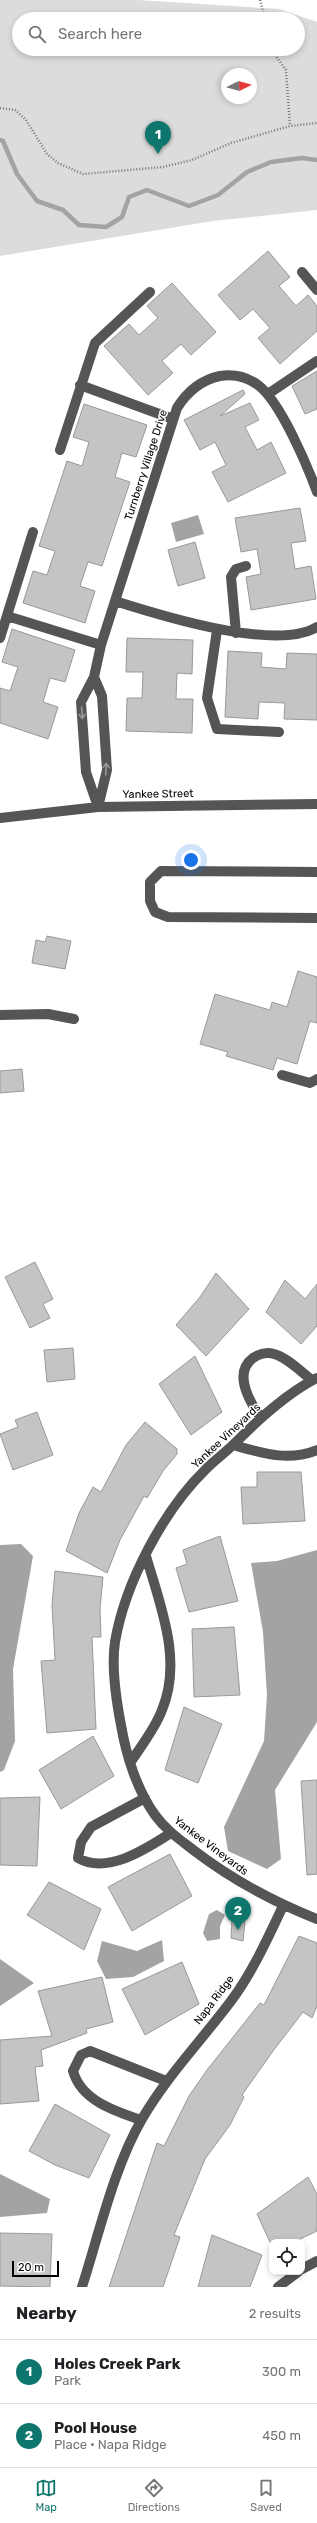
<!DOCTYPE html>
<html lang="en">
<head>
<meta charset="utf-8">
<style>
	:root { --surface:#fff; --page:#f6f6f6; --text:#202124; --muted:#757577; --line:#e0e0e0; --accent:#0f766e }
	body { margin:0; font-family:Rubik,sans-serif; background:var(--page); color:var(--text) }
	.controls { position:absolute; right:12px; bottom:12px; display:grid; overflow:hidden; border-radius:8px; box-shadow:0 2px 6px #0003 }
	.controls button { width:36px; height:36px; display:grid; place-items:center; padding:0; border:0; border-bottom:1px solid var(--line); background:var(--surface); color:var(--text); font:20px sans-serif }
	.compass { position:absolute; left:221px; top:68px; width:36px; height:36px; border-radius:50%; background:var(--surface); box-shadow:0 2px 6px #0003; rotate:85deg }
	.scale { position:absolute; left:12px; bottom:10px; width:47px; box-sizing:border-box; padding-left:4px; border:2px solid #000; border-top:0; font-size:11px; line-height:14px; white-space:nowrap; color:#000; -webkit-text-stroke:3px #fff; paint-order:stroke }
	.you { position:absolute; left:191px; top:860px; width:14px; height:14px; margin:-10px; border:3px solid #fff; border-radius:50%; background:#1a73e8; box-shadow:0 0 0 6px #1a73e833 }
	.badge { display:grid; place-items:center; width:26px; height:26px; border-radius:50%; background:var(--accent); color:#fff; font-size:13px; font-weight:700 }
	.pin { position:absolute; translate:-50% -33px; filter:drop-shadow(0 1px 2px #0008) }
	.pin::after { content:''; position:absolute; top:21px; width:14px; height:12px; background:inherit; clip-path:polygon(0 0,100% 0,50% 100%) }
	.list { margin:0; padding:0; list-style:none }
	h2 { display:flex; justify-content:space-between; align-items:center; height:52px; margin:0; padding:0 16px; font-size:17px }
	h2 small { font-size:13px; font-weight:400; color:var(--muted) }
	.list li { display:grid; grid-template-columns:26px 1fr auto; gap:12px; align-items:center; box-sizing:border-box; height:64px; padding:0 16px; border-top:1px solid var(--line) }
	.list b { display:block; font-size:15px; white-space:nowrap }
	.list p { margin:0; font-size:13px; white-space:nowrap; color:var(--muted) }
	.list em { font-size:13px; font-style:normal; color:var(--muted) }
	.icon { flex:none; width:22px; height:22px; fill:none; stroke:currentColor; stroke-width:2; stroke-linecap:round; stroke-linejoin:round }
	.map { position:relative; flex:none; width:317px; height:2287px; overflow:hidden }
	.search { position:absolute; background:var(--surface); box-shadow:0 2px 6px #0003; left:12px; right:12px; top:12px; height:44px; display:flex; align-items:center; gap:10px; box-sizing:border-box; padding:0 14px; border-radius:22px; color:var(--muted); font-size:15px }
	.sheet { height:180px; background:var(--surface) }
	nav { display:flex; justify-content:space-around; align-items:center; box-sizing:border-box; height:56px; border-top:1px solid var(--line); background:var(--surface); font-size:11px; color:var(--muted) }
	nav a { display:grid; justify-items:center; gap:2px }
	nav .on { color:var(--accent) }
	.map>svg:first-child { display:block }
	.green { fill:#dcdcdc; fill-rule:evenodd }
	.water { fill:#a3a3a3 }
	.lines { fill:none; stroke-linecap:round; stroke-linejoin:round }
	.stream { stroke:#a3a3a3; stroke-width:4.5 }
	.building { fill:#c4c4c4; stroke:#999 }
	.path { stroke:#777; stroke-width:2.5; stroke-dasharray:1 2; stroke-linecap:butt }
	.minor { stroke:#555; stroke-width:10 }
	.oneway { stroke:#999 }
	.labels { text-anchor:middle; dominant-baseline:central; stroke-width:3; stroke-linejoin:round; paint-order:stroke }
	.street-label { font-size:11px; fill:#000; stroke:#fff }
</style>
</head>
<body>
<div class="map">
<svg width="317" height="2287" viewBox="0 0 317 2287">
	<rect width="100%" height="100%" fill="#fff"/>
	<path class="green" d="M0 0H138L279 9 317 22V210L213 221 0 256ZM19 19H298V49H19ZM227 74H251V98H227Z"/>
	<path class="water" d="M198 515 204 534 176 542 171 523Z
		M21 1544 33 1556 13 1669 15 1741 4 1770 0 1772V1545Z
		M317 1550V1722L275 1790 281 1859 267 1869 228 1851 224 1827 264 1741 267 1695 263 1632 251 1563 277 1561Z
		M217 1910 225 1915 220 1926V1939L207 1941 203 1933 209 1914Z
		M162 1940 164 1961 133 1977 106 1979 97 1961 102 1941 137 1951Z
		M0 1959 34 1983 0 2006Z
		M0 2174 50 2199 47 2213 0 2217Z"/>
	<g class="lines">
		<path class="stream" d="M0 140 3 141 17 174 37 201 63 210 79 225 106 227 122 217 129 197 147 190 189 206 218 195 247 172 271 162 302 158 317 160"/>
	</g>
	<path class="building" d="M268 251 290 277 279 286 296 306 308 295 317 306V331L280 364 258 338 270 328 253 309 240 320 218 295Z
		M172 283 216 332 191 355 181 344 162 361 173 373 148 395 104 346 129 324 139 335 158 318 147 306Z
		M317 371V409L305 414 292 386Z
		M243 390 245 394 220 416 250 403 259 420 245 427 257 450 271 442 286 473 228 502 212 472 226 465 215 442 200 450 184 420Z
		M84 404 147 425 136 457 122 453 115 477 130 482 102 566 88 562 80 586 95 591 85 623 23 603 33 571 47 575 55 551 39 546 67 461 82 466 89 442 73 437Z
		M300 508 306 541 291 543 295 569 311 566 316 599 251 610 246 577 261 574 257 549 241 552 235 518Z
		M195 542 205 578 178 586 168 550Z
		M12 629 75 650 65 682 50 678 43 702 58 707 48 739 0 723V688L10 691 18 667 2 662Z
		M127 638 193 640 192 674 177 673 176 699H193L192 733 126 731 127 698H142L143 672H126Z
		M228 651 262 653 261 667 286 669 287 653 317 654V720L284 719 285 703 259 702 258 719 225 717Z
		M47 936 71 941 65 969 32 963 36 940 45 942Z
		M298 971 317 977V1023L310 1021 297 1064 277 1058 273 1070 226 1056 228 1052 200 1044 215 994 270 1010 272 1002 287 1007Z
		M22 1069 24 1091 0 1093V1071Z
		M35 1262 53 1299 43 1304 50 1318 30 1328 5 1277Z
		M216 1273 249 1309 206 1356 176 1325 200 1297Z
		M285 1280 305 1299 317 1284V1326L301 1344 266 1312Z
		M73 1348 75 1379 47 1382 44 1350Z
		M195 1356 222 1412 191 1435 159 1384Z
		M37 1412 53 1455 13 1470 0 1434 18 1427 15 1420Z
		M145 1422 177 1449V1454L163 1471 147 1498 144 1496 120 1540 107 1573 66 1551 79 1513 93 1487 101 1492 126 1445Z
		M257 1472H301L305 1521 243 1524 241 1487H257Z
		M220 1536 238 1601 189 1612 176 1568 187 1564 183 1550Z
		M55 1571 103 1577 100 1608 101 1637H92L96 1729 47 1733 41 1661 55 1660 52 1605Z
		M234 1627 240 1695 194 1697 192 1629Z
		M184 1707 222 1724 198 1783 165 1770Z
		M93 1736 114 1776 61 1809 39 1770Z
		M317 1780V1874L307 1875 301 1781Z
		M40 1797 37 1866 0 1865V1798Z
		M170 1854 192 1896 132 1931 108 1887Z
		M49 1882 101 1909 84 1950 27 1915Z
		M232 1919 245 1922 243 1941 231 1938Z
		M299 1936 317 1943V2006L312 2018 303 2012 273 2051 242 2095 244 2097 230 2125 205 2159 174 2235 180 2237 163 2287H109L157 2143 164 2146 189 2096 207 2070 260 2003 264 2005Z
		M182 1962 199 2004 145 2035 122 1989Z
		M102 1977 113 2022 86 2029 87 2033 41 2050 43 2066 35 2067 39 2101 0 2104V2040L52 2036 38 1991Z
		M55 2104 110 2135 89 2178 55 2165 29 2151Z
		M308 2177 317 2194V2231L294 2242H270L257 2214Z
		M0 2233 52 2234 50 2287 0 2286Z
		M212 2235 262 2255 250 2287H198Z"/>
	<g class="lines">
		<path class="path" d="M260 0 265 19
			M273 49 275 55 286 70 290 126
			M0 108 15 110 26 120 47 154 58 163 83 174 163 167 192 160 231 143 290 126 317 123"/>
		<path class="minor" d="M302 272 317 290
			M80 385 173 419
			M268 394 317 361
			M60 450 95 343 150 292
			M317 492C307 465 280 401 258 385 247 377 233 374 220 376 201 380 187 392 177 408L115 601C159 615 276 652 317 627
			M7 616 101 645
			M217 630 207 698 217 729 279 732
			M236 633 231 577 236 569 246 566
			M0 638 33 532
			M94 677 102 696 107 770 98 807
			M98 807 86 772 81 702 94 677 101 645 115 601
			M0 818 98 807 317 804
			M317 872 161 871 150 882V901L155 912 168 917 317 918
			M0 1015 48 1014 74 1019
			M282 1075 310 1083 317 1079
			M317 1378C287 1393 259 1419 235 1443 226 1452 215 1460 206 1469 163 1511 125 1583 115 1642 111 1668 116 1699 121 1725 126 1755 137 1790 155 1815 165 1829 179 1839 192 1849 231 1879 271 1901 317 1919
			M261 1418C249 1401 233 1373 253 1358 259 1354 267 1352 274 1354 288 1358 301 1372 312 1380
			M233 1445C262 1453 288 1462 317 1450
			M130 1763C141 1746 155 1729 162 1710 183 1660 160 1605 146 1556
			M145 1798 91 1827 81 1842 78 1858C107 1875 146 1849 171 1833
			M141 2120C114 2111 81 2100 73 2071L81 2055 90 2051 166 2081
			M302 2269 317 2261
			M82 2287C99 2234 114 2167 142 2119 167 2076 201 2041 231 2001 252 1973 268 1938 283 1906
			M278 2287 298 2272"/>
	</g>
	<defs><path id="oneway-shaft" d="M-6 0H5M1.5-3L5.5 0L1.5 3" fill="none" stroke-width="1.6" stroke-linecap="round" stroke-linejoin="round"/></defs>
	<g class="oneway">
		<use href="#oneway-shaft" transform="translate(82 713) rotate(86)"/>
		<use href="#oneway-shaft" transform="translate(106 769) rotate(-87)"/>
	</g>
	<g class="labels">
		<g class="street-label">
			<text transform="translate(146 465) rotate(-72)">Turnberry Village Drive</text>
			<text transform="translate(158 794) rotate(-1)">Yankee Street</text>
			<text transform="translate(226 1436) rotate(-43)">Yankee Vineyards</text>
			<text transform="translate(211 1846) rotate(37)">Yankee Vineyards</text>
			<text transform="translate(214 2000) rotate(-53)">Napa Ridge</text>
		</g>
	</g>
</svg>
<div class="controls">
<button><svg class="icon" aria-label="locate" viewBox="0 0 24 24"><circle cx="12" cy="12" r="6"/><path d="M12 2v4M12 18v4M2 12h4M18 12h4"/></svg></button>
</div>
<svg class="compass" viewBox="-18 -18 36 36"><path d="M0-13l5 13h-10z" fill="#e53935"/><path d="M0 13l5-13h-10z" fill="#757577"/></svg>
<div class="scale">20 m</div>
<div class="you"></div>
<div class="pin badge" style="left:158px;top:154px">1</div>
<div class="pin badge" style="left:238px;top:1930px">2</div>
<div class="search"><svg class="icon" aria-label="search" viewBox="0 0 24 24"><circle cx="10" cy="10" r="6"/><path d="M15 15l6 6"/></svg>Search here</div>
</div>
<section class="sheet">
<h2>Nearby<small>2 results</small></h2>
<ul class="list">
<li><span class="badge">1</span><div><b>Holes Creek Park</b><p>Park</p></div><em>300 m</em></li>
<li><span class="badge">2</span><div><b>Pool House</b><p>Place · Napa Ridge</p></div><em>450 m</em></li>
</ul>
</section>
<nav>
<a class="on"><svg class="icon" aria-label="map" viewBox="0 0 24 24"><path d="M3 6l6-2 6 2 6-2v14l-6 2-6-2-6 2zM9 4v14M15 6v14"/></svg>Map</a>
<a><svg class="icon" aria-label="directions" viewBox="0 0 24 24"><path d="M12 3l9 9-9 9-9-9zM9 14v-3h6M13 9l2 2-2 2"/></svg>Directions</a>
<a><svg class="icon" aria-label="saved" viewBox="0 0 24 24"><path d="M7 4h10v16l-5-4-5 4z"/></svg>Saved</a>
</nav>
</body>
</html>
